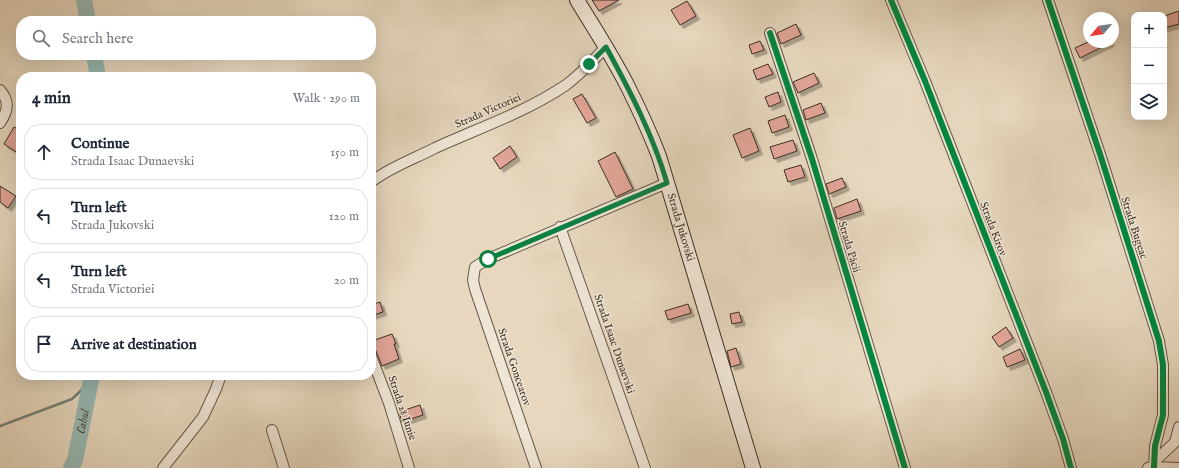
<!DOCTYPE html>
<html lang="en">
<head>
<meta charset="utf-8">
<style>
	:root { --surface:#fff; --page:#f6f6f7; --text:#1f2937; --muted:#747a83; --line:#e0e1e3 }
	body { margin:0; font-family:"IM FELL English",serif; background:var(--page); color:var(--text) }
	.controls { position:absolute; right:12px; top:12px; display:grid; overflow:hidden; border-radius:8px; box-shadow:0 4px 16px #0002 }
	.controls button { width:36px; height:36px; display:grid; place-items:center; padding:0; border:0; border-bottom:1px solid var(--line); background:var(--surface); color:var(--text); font:20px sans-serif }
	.compass { position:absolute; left:1083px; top:12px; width:36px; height:36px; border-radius:50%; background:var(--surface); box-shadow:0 4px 16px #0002; rotate:241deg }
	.stop { position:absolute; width:12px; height:12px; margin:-9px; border:3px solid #0b8043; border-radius:50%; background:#fff }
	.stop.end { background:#0b8043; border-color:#fff; box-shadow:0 1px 4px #0008 }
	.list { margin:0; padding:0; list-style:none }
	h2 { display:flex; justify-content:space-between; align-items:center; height:52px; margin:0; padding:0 16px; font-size:17px }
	h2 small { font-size:13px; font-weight:400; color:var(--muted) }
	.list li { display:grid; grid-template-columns:26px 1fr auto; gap:12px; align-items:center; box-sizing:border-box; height:56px; margin:0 8px 8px; padding:0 8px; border:1px solid var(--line); border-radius:16px }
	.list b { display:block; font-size:15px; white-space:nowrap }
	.list p { margin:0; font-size:13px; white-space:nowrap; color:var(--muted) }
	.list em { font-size:13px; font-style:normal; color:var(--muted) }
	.icon { flex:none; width:22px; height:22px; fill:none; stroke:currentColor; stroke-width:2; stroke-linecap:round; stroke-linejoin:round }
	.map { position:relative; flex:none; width:1179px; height:468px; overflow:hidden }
	.search { position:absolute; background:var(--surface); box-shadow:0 4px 16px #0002; left:16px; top:16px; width:360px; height:44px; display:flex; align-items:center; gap:10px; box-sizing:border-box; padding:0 14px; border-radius:16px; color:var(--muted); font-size:15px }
	.panel { position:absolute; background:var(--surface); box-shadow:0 4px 16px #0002; left:16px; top:72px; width:360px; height:308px; border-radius:16px }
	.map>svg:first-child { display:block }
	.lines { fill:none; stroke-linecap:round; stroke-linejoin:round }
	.stream { stroke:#728279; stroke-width:2.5 }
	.river { stroke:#96b9b3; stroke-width:16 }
	.building { fill:#e1a598; stroke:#3c2f22; filter:url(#shadow) }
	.minor-casing { stroke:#665949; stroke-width:12 }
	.secondary-casing { stroke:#3c2f22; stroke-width:16 }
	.minor { stroke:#efe5d5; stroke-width:10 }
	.secondary { stroke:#efe5d5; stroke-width:14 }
	.cycleway-casing { stroke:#efe5d5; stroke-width:8 }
	.cycleway { stroke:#00873e; stroke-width:6 }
	.route { stroke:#0b8043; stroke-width:5 }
	.labels { text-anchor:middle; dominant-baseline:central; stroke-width:3; stroke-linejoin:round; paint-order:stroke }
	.street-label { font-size:11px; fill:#3c2f22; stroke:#efe5d5 }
	.water-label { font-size:12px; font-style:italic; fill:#4e4b3f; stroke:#efe5d5 }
</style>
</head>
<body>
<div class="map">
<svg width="1179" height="468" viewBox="0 0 1179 468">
	<defs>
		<filter id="shadow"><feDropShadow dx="3.5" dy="3.5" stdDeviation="0" flood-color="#0004"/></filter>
	</defs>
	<rect width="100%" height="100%" fill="#e6d7be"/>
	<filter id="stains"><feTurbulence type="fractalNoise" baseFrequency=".005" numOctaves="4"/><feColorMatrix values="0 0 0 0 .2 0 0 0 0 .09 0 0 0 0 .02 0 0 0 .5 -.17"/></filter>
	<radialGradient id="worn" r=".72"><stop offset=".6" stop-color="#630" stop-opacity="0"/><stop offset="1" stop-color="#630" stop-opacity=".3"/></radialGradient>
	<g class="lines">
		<path class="stream" d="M0 426 72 399 91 381"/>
		<g class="river">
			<path d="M84 0 88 21"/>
			<path d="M94 55 98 77"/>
			<path id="s1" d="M71 468 75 460 92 375"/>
		</g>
	</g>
	<path class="building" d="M592 0H619L599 11Z
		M687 1 696 16 680 25 671 10Z
		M1179 11V24L1164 28V16Z
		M796 24 801 35 781 44 777 33Z
		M760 41 764 50 752 54 749 45Z
		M1088 42H1112L1080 58 1075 48Z
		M768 64 773 74 757 80 753 70Z
		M814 73 819 83 798 93 793 82Z
		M778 92 781 102 769 107 765 97Z
		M582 94 596 118 587 123 573 99Z
		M821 103 825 113 806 120 803 110Z
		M785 115 789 127 772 133 768 121Z
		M14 127 21 131V148L18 153 4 144Z
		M750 128 759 151 742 158 733 135Z
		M793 140 797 151 774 159 770 147Z
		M510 146 517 157 500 169 493 158Z
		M615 152 633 189 616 197 598 161Z
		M801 165 805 177 788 182 784 170Z
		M842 178 846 187 829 194 826 184Z
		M0 186 16 196 8 208 0 202Z
		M857 199 861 211 837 219 834 208Z
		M380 302 383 312 371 316V305Z
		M688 304 691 313 668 320 665 311Z
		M739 312 742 322 732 324 730 314Z
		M1006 327 1013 338 999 347 992 337Z
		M392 334 396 344H394L399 359 382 366 372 341Z
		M736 348 741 364 731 367 727 351Z
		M1020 349 1025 360 1007 367 1003 357Z
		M420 405 423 415 402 422 399 412Z"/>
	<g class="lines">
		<g class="minor-casing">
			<path id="minor" d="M891 0 925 81 1046 392 1063 439 1071 468
				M1048 0 1100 154 1159 341 1163 365V415L1155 446 1154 467
				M770 33 812 159 905 468
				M0 90C10 101 8 111 0 123
				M371 182C390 167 414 159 435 148 479 128 526 112 566 85 581 74 593 60 606 47
				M560 227 645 468
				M371 356 389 403 409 468
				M272 430 284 468
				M1155 461 1175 442 1179 427
				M163 468 203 417 216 389 221 375
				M536 468 475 289 473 280 475 267 488 259 667 183
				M1148 468 1154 467 1179 468"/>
		</g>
		<g class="secondary-casing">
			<g id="secondary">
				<path id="s2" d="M577 0C594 28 613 57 628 87 639 109 650 133 659 156L753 468"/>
			</g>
		</g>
		<use href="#minor" class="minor"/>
		<use href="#secondary" class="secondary"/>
		<g class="cycleway-casing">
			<path id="cycleway" d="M891 0 925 81 1046 392 1063 439 1071 468
				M1048 0 1100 154 1159 341 1163 365V415L1155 446 1154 467
				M770 33 812 159 905 468"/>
		</g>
		<use href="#cycleway" class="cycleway"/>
	</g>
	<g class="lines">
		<path class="route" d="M488 259 667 183C653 135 630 91 606 47L589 64"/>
	</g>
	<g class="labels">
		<g class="street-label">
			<text transform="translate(488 111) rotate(-24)">Strada Victoriei</text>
			<text stroke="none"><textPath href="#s2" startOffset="251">Strada Jukovski</textPath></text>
			<text transform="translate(1134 228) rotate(72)">Strada Bugeac</text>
			<text transform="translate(993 229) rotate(69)">Strada Kirov</text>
			<text transform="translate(849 247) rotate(73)">Strada Păcii</text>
			<text transform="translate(614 344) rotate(71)">Strada Isaac Dunaevski</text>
			<text transform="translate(514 367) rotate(71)">Strada Goncearov</text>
			<text transform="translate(402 408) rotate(71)">Strada 28 Iunie</text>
		</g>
		<g class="water-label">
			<text stroke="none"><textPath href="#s1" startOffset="48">Cahul</textPath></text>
		</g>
	</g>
	<rect width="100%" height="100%" filter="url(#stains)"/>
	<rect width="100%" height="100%" fill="url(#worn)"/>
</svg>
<div class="controls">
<button>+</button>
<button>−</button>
<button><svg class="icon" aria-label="layers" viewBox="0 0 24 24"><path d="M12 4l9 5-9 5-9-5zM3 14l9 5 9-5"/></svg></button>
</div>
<svg class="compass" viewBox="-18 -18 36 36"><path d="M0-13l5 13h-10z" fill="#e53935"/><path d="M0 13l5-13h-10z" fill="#747a83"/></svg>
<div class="stop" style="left:488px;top:259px"></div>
<div class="stop end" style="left:589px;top:64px"></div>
<div class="search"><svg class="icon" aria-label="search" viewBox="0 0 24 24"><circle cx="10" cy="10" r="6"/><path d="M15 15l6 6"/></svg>Search here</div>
<section class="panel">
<h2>4 min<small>Walk · 290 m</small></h2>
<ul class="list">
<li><svg class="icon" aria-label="ahead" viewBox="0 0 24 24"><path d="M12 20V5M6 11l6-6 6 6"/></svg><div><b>Continue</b><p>Strada Isaac Dunaevski</p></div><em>150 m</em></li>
<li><svg class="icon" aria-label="left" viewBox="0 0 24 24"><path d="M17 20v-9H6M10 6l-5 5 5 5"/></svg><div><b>Turn left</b><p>Strada Jukovski</p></div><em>120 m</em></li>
<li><svg class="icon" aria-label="left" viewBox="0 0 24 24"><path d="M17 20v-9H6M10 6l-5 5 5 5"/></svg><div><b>Turn left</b><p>Strada Victoriei</p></div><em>20 m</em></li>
<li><svg class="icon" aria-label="arrive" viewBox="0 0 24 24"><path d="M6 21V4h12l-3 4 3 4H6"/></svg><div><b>Arrive at destination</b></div></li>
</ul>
</section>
</div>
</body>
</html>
